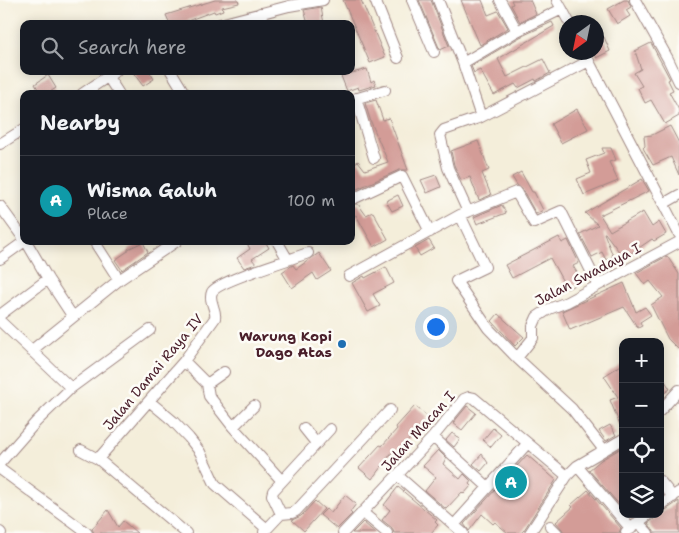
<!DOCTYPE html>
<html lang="en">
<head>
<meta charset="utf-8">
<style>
	:root { --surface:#171b24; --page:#242831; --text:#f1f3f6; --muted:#9ea1a6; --line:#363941; --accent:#db2777 }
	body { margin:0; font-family:"Shantell Sans",sans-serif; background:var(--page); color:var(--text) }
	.controls { position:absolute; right:15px; bottom:15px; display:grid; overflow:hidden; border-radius:10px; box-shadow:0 2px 12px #0003 }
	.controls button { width:45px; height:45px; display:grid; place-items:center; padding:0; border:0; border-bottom:1px solid var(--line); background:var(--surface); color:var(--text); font:25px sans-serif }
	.compass { position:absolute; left:559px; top:15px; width:45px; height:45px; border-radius:50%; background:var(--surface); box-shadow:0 2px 12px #0003; rotate:213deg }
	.you { position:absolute; left:435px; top:326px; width:18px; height:18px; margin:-12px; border:4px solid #fff; border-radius:50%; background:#1a73e8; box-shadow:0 0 0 8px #1a73e833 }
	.badge { display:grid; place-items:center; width:32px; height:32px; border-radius:50%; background:var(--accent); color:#fff; font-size:16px; font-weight:700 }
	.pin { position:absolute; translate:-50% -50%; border:2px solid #fff; box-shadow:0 1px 5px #0006 }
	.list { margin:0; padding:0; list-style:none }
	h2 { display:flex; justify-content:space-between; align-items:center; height:65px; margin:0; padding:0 20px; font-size:21px }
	h2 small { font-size:16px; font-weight:400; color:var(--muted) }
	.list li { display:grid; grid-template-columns:32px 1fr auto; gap:15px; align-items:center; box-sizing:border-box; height:90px; padding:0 20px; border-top:1px solid var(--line) }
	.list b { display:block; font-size:19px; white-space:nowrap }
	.list p { margin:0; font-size:16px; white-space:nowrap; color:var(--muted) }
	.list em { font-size:16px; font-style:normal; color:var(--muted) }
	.icon { flex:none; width:28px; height:28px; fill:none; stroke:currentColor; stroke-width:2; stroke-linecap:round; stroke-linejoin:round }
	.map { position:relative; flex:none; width:679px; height:533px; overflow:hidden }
	.search { position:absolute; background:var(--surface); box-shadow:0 2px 12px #0003; left:20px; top:20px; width:335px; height:55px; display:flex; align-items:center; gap:12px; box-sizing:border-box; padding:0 18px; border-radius:10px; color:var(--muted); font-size:19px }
	.panel { position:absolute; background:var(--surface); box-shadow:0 2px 12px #0003; left:20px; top:90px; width:335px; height:155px; border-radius:10px }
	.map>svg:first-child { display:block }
	.building { fill:#d39c97 }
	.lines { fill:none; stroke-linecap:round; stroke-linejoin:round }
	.minor-casing { stroke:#9f8682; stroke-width:12 }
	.minor { stroke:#fff; stroke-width:10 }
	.poi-dot { fill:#1f6fb2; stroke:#fdfcf7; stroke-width:2 }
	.labels { text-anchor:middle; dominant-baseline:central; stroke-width:5; stroke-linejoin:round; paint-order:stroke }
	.street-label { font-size:14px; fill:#4a1f2b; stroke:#fdfcf7 }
	.poi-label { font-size:14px; font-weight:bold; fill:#4a1f2b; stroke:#fdfcf7; text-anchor:end }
</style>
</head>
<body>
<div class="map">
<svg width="679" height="533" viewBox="0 0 679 533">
	<rect width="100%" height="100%" fill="#fdfcf7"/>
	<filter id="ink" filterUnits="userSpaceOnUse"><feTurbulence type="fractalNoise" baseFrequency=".02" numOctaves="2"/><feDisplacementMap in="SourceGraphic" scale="10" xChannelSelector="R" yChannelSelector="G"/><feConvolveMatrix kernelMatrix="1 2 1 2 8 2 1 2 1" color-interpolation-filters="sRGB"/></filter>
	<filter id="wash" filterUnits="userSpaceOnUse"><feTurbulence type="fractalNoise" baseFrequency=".0096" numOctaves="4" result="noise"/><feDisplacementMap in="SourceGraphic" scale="20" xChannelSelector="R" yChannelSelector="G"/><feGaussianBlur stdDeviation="1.12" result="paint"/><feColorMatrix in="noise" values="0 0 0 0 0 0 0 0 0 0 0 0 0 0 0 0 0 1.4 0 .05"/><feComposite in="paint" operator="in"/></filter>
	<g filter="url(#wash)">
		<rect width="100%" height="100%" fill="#f4eeda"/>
		<g id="blocks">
			<path class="building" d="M215 0H238L239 3 222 7 223 10 215 13 214 11 179 24H170L166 15Z
				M343 0H361L385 57 370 63Z
				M419 0H431L449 46 440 50Z
				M461 0H482L488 15 498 11 508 28 480 45Z
				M511 0H530L536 14 520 22 511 5 513 4Z
				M624 0H628L631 7 626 10 630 16 617 24 608 9Z
				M321 7 324 24H308L304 10Z
				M552 22 554 26 498 59 507 77 543 59 550 73 536 81 535 79 518 88 515 84 494 95 480 70 474 73 471 66 520 37Z
				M604 37 610 51 596 58V41Z
				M651 43 670 79 668 80 673 90 669 92 679 110V116L665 124 651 100 645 103 638 88 642 86 634 73 641 69 635 51Z
				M367 69 371 82 374 80 376 85 359 90 358 87 347 91 341 76Z
				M132 71H149L154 79 143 86Z
				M48 75 56 88 47 94H41L35 84Z
				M376 100 383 120 389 118 408 170H399L357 189 351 183V166L358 161 365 170 388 162 371 122 365 103Z
				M577 109 588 129 561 143 551 124Z
				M670 126 679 143V175L671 157 653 165 643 148 645 146 644 136 652 135Z
				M478 141 489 170 482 173 491 195 479 200 470 177 461 180 454 165 451 151Z
				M602 148H611L616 160 609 162 618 181 584 195 577 179 591 173 586 160 604 153Z
				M521 172 532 192H534L543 210 536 214 522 189 517 185 512 177Z
				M436 175 441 187 427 193 421 180Z
				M642 179 649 191 600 215 610 231 643 212 652 227 659 222 666 234 654 241 652 239 624 258 605 233H604L613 256 606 260 602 252 592 257 580 234 598 225 585 213Z
				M398 195 403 206 392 211 386 201Z
				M351 204H358L366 215 373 212 388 239 374 247 356 215 351 218Z
				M502 205 506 213 477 224 474 217Z
				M559 237 562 243 568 240 579 263 573 266 582 281 567 289 550 258 512 278 505 265Z
				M429 240 434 248 420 256 415 248Z
				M246 241H265L269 248 252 259 256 264 244 268 237 258 250 249Z
				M143 242 148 252 122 270 115 260 128 251V249Z
				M319 253 331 271 317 280 313 273 292 288 282 272 293 265 296 269Z
				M667 256 679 274V350L668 339 651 305 663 297 650 281 645 285 636 273Z
				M386 267 394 283 373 294 380 306 368 312 352 283 364 276 365 278Z
				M624 283 636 312 645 307 651 315 640 322 642 326 638 328 624 307 570 330 562 311Z
				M498 314 524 337 515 346 492 321Z
				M623 364V430H622L610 400 618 397 604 376Z
				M660 373 670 389 660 396Z
				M415 406 428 417 397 454 393 451 372 479 359 468 380 445 382 446 397 429 396 427Z
				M467 406 476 413 462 430 453 423Z
				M610 425 616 435 606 441 599 431Z
				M493 428 501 435 491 447 483 440Z
				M452 433 460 439 454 447 446 440Z
				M623 447V509L589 470 601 460Z
				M438 450 446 458 443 464 460 479 464 474 471 481 469 484 471 486 464 494 462 492 446 509 425 491 436 477 423 466Z
				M482 454 488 463 481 471 473 464Z
				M527 455 556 480 524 530 521 533H508L495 522 493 524 482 514 469 531 464 524Z
				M398 487 437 520 435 522 438 525 431 533H394L392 528 382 520 390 510 384 505Z
				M588 490 621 528 619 533H564L562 529 556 522 573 507 571 505Z
				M345 495 356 504 350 512 352 514 337 529 320 515 326 509 331 513Z
				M315 501 324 509 304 531 292 520 301 516Z
				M679 501V533H655L648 523 654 519 656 514H660Z
				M108 510 118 527 123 521 137 533H94L92 529Z
				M363 522 371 529 376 533H352Z"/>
		</g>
	</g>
	<g filter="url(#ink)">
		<use href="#blocks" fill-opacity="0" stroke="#9f8682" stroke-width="1"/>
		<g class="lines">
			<g class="minor-casing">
				<path id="minor" d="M375 0 398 58
					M412 0 434 52
					M438 0 463 63 481 117 589 61
					M500 0 517 31
					M557 0 569 22
					M635 0 668 59 679 82
					M260 13 263 24
					M220 24 289 6 323 0
					M584 52 679 234
					M463 63 517 31 562 9
					M171 71 185 94
					M108 77 119 94
					M82 94 116 71
					M356 98 374 158
					M351 100 385 90
					M0 144 24 129
					M351 192 355 198 402 176 430 232
					M665 203 679 195
					M0 206 24 239
					M468 212 448 168 440 135 444 130 481 117
					M460 215 485 267 456 281 488 328 517 358 572 409 604 450
					M26 241 48 279 73 317
					M94 241 119 280
					M277 241 288 260
					M0 259 25 241
					M349 276 460 215 516 192 534 223 561 211 598 285
					M0 315 48 279
					M0 321 71 388
					M31 351 119 280 177 241
					M517 358 533 338V326L537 317 549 309 567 302 679 242
					M184 361 207 384 209 396 233 427 282 481
					M207 384 224 372
					M149 401 173 421 189 438 200 452 215 484 267 529
					M660 411 679 390
					M233 427 254 406
					M304 428 316 443
					M433 437 488 487
					M81 450 98 459 186 533
					M98 459 184 361 215 318C217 310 208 301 212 292 218 281 292 259 308 253
					M0 463 36 422 71 388 150 330
					M577 466 631 529
					M0 469 87 533
					M397 475 463 533
					M660 481 673 497
					M660 506 679 492
					M362 512 387 533
					M281 514 292 513 296 511 390 410
					M638 522 648 533
					M454 525 527 444
					M550 526 557 533
					M0 532 1 533
					M264 532 281 514 272 495 273 491 330 429
					M626 532 649 514
					M343 533 433 437 464 399 469 397 474 398 567 476
					M530 533 567 476 577 466 623 439"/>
			</g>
			<use href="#minor" class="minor"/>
		</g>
	</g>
	<circle class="poi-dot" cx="342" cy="344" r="5"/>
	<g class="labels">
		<g class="street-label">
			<text transform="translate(588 274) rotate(-28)">Jalan Swadaya I</text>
			<text transform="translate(153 372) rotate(-50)">Jalan Damai Raya IV</text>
			<text transform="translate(418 431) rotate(-48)">Jalan Macan I</text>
		</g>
		<g class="poi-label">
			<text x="332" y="336">Warung Kopi<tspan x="332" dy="16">Dago Atas</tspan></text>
		</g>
	</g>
</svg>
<div class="controls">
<button>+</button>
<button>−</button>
<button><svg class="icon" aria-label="locate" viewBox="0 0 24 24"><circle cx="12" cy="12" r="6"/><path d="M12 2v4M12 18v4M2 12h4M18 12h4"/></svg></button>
<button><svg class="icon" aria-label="layers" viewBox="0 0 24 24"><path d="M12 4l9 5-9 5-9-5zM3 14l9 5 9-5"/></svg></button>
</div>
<svg class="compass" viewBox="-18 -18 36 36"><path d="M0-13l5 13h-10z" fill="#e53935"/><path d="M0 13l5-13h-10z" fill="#9ea1a6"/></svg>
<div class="you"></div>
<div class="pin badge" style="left:511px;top:482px;background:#0f9aa8">A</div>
<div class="search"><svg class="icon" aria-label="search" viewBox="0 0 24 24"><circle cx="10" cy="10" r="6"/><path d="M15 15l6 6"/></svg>Search here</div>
<section class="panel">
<h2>Nearby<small></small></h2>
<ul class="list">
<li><span class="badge" style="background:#0f9aa8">A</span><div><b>Wisma Galuh</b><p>Place</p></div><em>100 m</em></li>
</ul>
</section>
</div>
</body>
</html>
